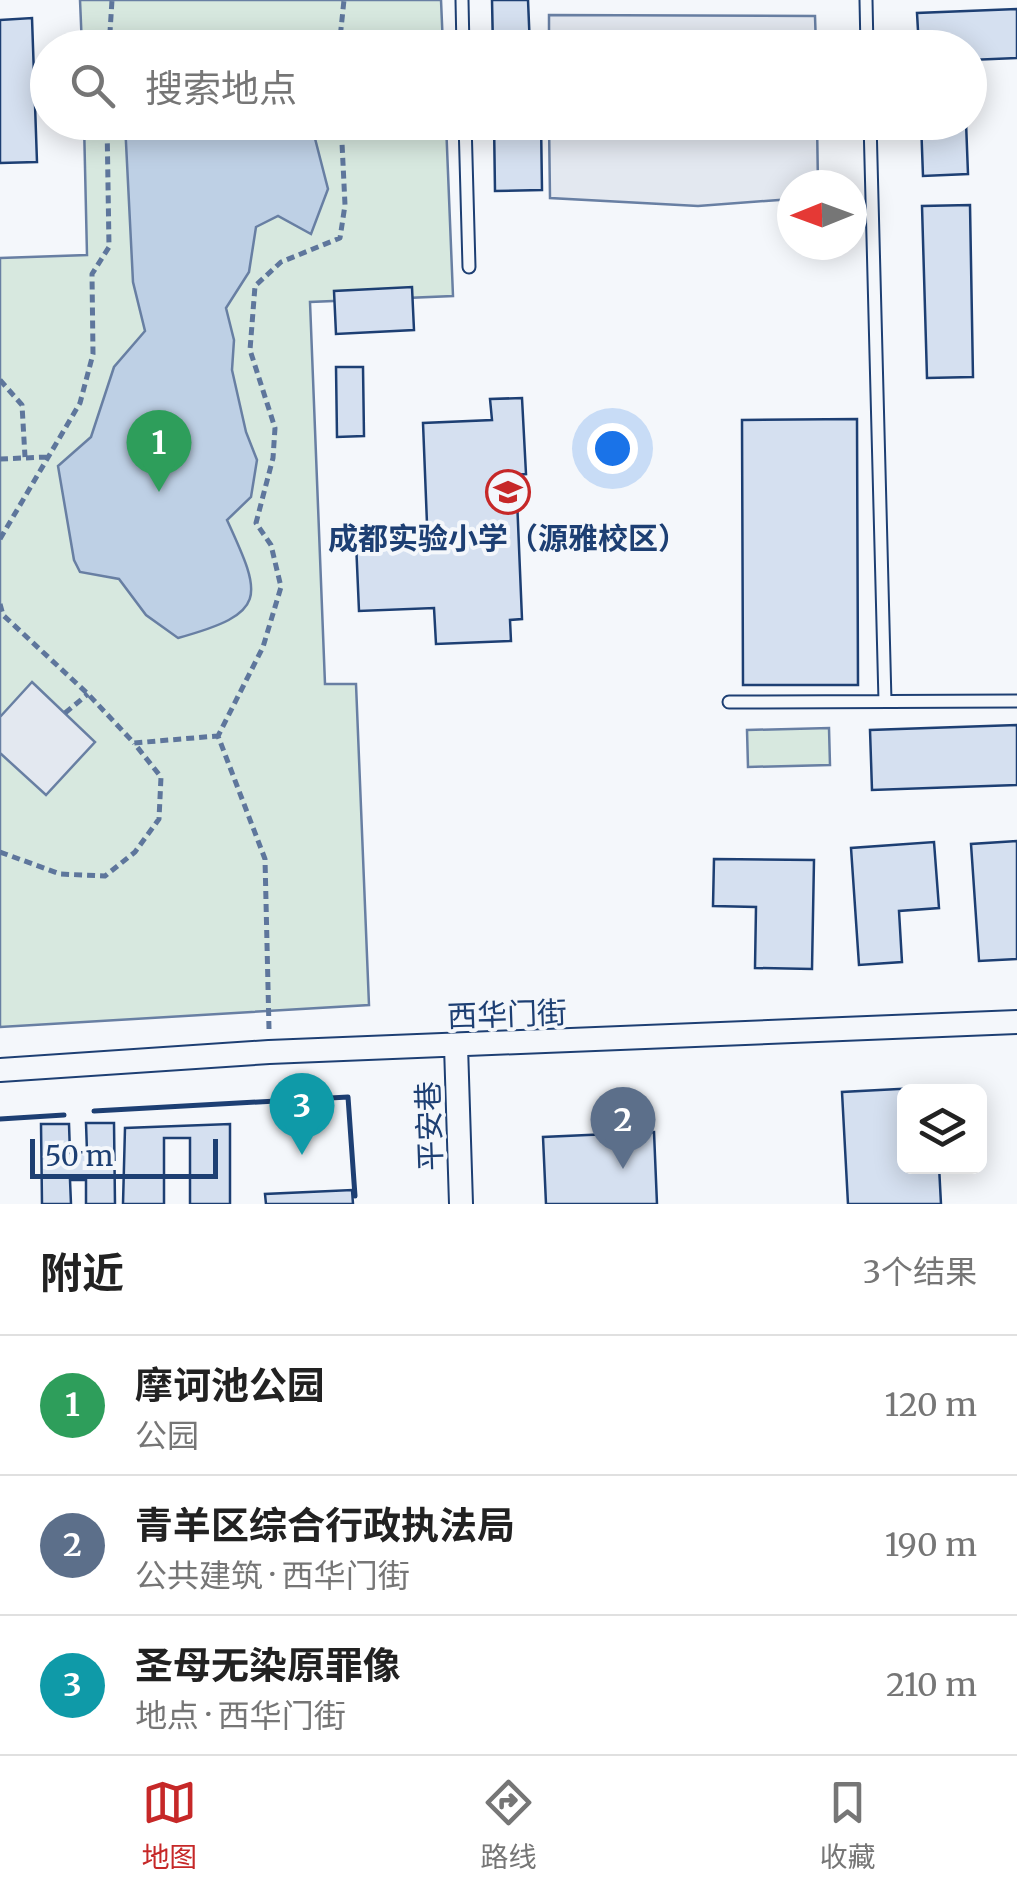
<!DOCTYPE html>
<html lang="zh">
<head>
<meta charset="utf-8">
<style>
	:root { --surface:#fff; --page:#f6f6f6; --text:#222; --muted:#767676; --line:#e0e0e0; --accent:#c62828 }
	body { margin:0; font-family:Merriweather,"Noto Sans SC",serif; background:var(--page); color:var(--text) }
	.controls { position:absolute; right:30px; bottom:30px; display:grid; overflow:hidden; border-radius:15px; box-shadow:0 5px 25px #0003 }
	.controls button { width:90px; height:90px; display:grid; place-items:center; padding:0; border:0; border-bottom:2px solid var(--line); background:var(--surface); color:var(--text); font:50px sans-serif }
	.compass { position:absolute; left:777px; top:170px; width:90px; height:90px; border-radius:50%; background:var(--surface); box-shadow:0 5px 25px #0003; rotate:269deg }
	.scale { position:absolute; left:30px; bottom:25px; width:188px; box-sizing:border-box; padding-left:10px; border:5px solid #1d3f73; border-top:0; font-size:28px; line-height:35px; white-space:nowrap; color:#1d3f73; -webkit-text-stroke:8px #f4f7fb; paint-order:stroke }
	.you { position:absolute; left:612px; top:448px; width:35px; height:35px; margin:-25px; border:8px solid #fff; border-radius:50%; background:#1a73e8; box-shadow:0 0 0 15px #1a73e833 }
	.badge { display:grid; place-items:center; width:65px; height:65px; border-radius:50%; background:var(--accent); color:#fff; font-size:32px; font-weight:700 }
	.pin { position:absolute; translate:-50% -82px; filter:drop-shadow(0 2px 5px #0008) }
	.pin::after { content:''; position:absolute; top:52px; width:35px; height:30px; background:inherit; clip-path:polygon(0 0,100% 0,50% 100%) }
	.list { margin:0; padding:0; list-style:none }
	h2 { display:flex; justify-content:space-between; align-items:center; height:130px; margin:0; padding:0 40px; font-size:42px }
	h2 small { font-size:32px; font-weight:400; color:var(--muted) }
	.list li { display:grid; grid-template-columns:65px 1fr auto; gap:30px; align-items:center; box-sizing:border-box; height:140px; padding:0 40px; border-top:2px solid var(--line) }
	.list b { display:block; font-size:38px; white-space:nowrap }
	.list p { margin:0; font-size:32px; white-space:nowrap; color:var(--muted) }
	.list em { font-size:32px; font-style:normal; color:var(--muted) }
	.icon { flex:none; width:55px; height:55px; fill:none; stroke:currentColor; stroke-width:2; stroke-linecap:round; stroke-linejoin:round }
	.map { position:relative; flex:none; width:1017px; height:1204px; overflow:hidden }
	.search { position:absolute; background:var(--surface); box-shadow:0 5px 25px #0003; left:30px; right:30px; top:30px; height:110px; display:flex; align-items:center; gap:25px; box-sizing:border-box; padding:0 35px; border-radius:55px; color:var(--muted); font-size:38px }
	.sheet { height:550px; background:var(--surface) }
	nav { display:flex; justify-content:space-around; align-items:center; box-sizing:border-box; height:140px; border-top:2px solid var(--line); background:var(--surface); font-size:28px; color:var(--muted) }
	nav a { display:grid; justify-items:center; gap:5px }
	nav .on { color:var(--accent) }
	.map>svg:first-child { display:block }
	.green { fill:#d7e8df; stroke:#687fa3; stroke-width:2.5 }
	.parking { fill:#e3e8f0; stroke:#687fa3; stroke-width:2.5 }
	.water { fill:#bed0e5; stroke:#687fa3; stroke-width:2.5 }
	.building { fill:#d5e0f0; stroke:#1d3f73; stroke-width:2.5 }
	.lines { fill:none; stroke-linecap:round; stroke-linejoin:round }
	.service-casing { stroke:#1d3f73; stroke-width:15 }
	.minor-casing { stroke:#1d3f73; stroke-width:26 }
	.path { stroke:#5e769c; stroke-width:5; stroke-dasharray:8 5; stroke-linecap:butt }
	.service { stroke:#f4f7fb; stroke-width:11 }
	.minor { stroke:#f4f7fb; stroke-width:22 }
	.wall { stroke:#1d3f73; stroke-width:5 }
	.labels { text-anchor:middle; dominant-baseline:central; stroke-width:8; stroke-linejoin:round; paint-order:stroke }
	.poi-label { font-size:30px; font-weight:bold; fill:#1d3f73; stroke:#f4f7fb }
	.street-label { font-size:30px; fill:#1d3f73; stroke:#f4f7fb }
</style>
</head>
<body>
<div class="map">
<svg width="1017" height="1204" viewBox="0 0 1017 1204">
	<rect width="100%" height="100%" fill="#f4f7fb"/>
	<path class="green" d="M80 0H441L443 47H82Z
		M84 123H446L453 296 310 302 325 684H356L369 1005 0 1027V258L87 255Z
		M829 728 830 765 748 767 747 730Z"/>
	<path class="parking" d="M549 15 815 16 816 47H549Z
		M549 123H817L818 185H792V199L698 206 550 198Z
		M32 682 95 742 46 795 0 753V717Z"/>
	<path class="water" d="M125 123H311L328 189 311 234 278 216 256 227 249 272 226 308 234 340 232 370 246 432 257 460 251 497 227 520C263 598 268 613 178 638L146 615 119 579 80 572 74 560 58 466 91 437 114 367 145 331 133 282Z"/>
	<path class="building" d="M492 0H528L530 48H493Z
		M1017 9V58L970 60V48H919L917 13Z
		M32 18 37 162 0 163V20Z
		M494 122H541L542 190 495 191Z
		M921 122H966L968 174 923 176Z
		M970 205 973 377 927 378 922 206Z
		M412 287 414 330 336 334 334 291Z
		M336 367H363L364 436 337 437Z
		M522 398 526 474 516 475 522 619 510 620 511 641 436 644 434 608 359 611 356 542 395 540V550L428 549 423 423 492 420 490 399Z
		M857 419 858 685H743L742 420Z
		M1017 725V785L872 790 870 730Z
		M1017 841V959L979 961 971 844Z
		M934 842 939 908 899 911 902 962 859 965 851 848Z
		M714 859 814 860 812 969 755 968 756 907 713 906Z
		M936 1087V1092H904V1166H939L941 1204H848L842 1092Z
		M86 1123H114L115 1204H86V1180H70L71 1204H42L41 1124H69L70 1153 87 1152Z
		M230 1124V1204H190V1138H164V1204H123L125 1128Z
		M654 1132 657 1204H546L543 1137Z
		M352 1190 353 1204H266L265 1194Z"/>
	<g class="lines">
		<g class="service-casing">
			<path id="service" d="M462 0 463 48
				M866 0 867 48
				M465 122 469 267
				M870 122 885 701
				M729 702 1017 701"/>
		</g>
		<g class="minor-casing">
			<path id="minor" d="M456 1046 461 1204
				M0 1070 269 1052 1017 1022"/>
		</g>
		<path class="path" d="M109 48 112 0
			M339 48 344 0
			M0 380 22 405 25 457
			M0 459 47 457
			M0 539 80 403 93 354 92 274 109 247 107 122
			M0 604 3 615 88 694 134 743 217 736
			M65 713 88 694
			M0 852 60 874 105 876 135 852 159 819 161 777 134 743
			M269 1029 265 859 218 736 263 647 281 587 271 545 256 523 273 458 275 428 250 350 255 286 281 262 340 238 345 205 341 122"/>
		<use href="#service" class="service"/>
		<use href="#minor" class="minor"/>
		<path class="wall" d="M94 1111 348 1097 355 1196
			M0 1119 64 1115"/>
	</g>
	<defs>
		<g id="school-ring" transform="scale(2.25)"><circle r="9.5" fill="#f4f7fb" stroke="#c62828" stroke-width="1.5"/><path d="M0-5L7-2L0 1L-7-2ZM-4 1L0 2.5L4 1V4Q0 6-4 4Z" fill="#c62828"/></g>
	</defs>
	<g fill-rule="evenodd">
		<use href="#school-ring" x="508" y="492"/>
	</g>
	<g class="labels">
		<g class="poi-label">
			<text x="508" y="538">成都实验小学（源雅校区）</text>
		</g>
		<g class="street-label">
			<text transform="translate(507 1014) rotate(-2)">西华门街</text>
			<text transform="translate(429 1126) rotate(-92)">平安巷</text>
		</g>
	</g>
</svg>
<div class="controls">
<button><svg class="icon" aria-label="layers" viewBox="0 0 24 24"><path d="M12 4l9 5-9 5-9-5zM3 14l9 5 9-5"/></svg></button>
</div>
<svg class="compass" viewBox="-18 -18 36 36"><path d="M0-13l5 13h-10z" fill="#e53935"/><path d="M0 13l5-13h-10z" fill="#767676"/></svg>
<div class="scale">50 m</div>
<div class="you"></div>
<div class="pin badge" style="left:159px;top:492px;background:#2e9e5b">1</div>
<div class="pin badge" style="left:623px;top:1169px;background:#5c6f8a">2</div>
<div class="pin badge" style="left:302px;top:1155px;background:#0f9aa8">3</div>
<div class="search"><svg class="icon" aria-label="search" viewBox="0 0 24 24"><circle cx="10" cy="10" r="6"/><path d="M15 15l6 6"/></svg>搜索地点</div>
</div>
<section class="sheet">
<h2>附近<small>3个结果</small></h2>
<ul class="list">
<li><span class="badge" style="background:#2e9e5b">1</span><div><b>摩诃池公园</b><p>公园</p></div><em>120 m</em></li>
<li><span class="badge" style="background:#5c6f8a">2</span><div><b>青羊区综合行政执法局</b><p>公共建筑 · 西华门街</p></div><em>190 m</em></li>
<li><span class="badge" style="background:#0f9aa8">3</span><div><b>圣母无染原罪像</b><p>地点 · 西华门街</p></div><em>210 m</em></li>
</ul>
</section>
<nav>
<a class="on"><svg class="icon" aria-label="map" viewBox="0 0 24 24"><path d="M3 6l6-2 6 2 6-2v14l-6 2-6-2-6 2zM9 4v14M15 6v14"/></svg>地图</a>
<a><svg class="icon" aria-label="directions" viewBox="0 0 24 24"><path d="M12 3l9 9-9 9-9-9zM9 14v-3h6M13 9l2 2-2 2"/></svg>路线</a>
<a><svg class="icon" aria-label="saved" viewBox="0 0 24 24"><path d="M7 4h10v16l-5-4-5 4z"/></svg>收藏</a>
</nav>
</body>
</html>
